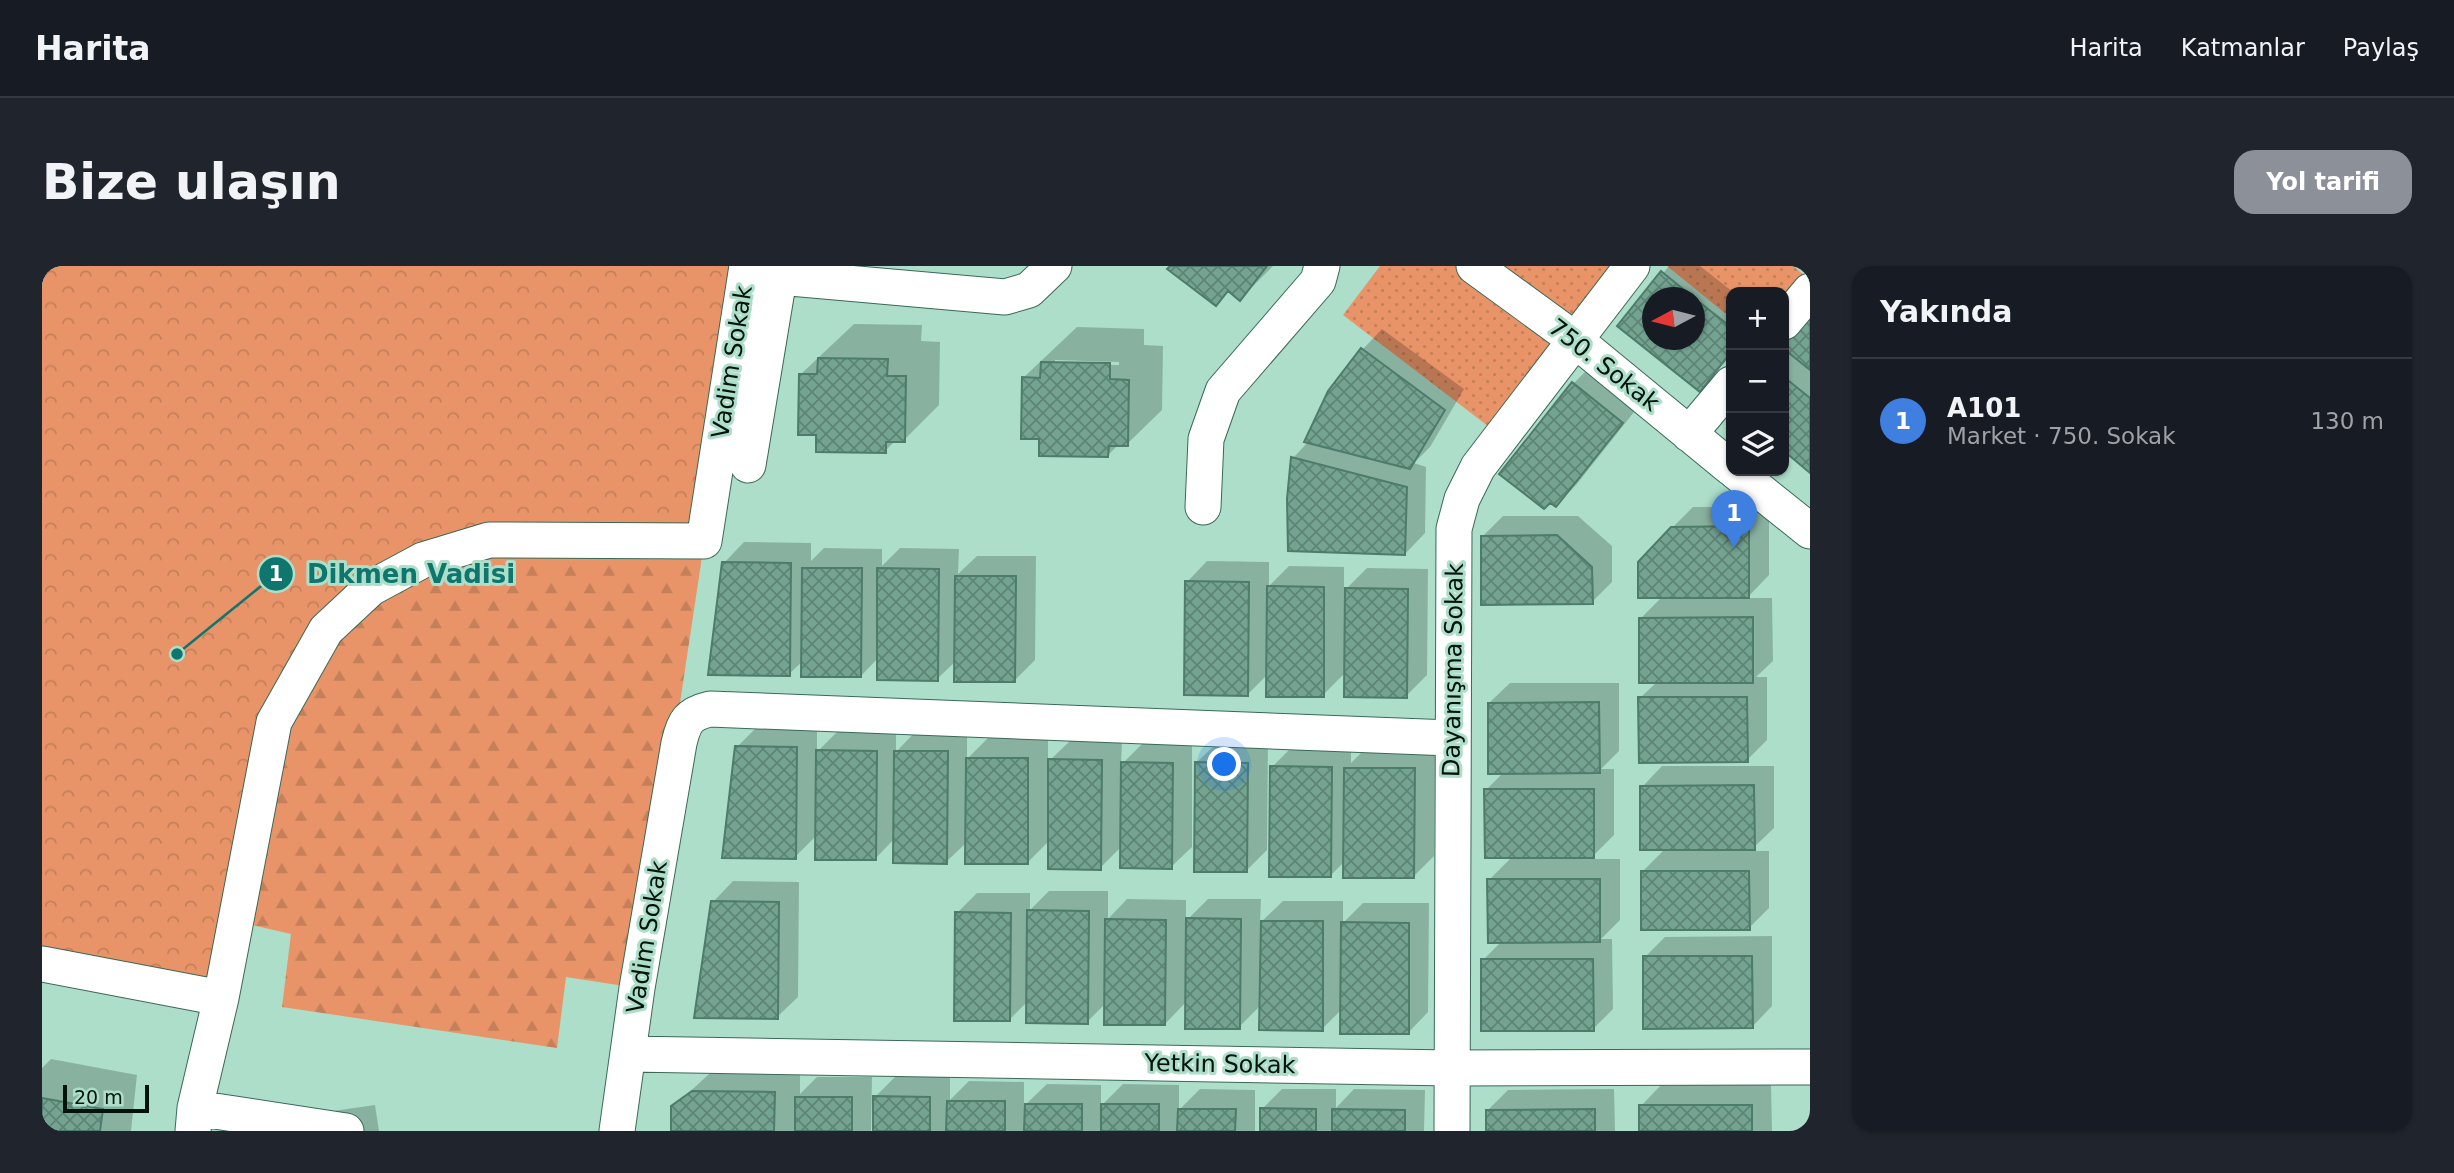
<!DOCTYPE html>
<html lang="tr">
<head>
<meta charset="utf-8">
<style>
	:root { --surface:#171b24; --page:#20242c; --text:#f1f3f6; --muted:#9ea1a6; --line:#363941; --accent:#8c9099 }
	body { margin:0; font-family:"DejaVu Sans",sans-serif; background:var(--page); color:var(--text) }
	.controls { position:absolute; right:21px; top:21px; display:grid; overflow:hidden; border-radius:14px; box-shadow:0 2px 5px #0004 }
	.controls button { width:63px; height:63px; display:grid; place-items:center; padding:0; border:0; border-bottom:2px solid var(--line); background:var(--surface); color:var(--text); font:35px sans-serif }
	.compass { position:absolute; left:1600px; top:21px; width:63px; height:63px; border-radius:50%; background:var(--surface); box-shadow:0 2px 5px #0004; rotate:263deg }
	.scale { position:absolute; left:21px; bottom:18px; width:86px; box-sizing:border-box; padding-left:7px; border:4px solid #02130c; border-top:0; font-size:19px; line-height:24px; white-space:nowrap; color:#02130c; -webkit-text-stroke:5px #acdec9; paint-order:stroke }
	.you { position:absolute; left:1183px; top:499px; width:24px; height:24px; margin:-18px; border:5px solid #fff; border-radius:50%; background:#1a73e8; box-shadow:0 0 0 10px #1a73e833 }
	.badge { display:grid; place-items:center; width:46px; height:46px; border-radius:50%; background:var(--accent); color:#fff; font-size:23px; font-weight:700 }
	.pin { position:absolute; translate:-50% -58px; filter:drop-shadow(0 2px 4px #0008) }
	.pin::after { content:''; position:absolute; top:37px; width:24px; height:21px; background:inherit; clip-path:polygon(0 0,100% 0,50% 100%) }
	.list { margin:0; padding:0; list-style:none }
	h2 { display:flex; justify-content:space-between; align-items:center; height:91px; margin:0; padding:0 28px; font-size:30px }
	h2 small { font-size:23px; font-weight:400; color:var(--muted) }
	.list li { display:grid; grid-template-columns:46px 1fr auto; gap:21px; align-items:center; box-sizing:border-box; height:126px; padding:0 28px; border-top:2px solid var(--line) }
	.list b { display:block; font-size:26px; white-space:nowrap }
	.list p { margin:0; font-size:23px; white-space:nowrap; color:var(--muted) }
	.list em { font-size:23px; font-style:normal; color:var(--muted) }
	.icon { flex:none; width:38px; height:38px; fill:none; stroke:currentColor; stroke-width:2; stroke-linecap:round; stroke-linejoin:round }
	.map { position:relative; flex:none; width:1768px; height:865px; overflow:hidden; border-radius:21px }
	header { display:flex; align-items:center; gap:42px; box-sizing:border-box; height:98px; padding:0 35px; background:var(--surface); border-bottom:2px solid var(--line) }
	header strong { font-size:33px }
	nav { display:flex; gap:38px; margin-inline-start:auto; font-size:24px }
	.intro { display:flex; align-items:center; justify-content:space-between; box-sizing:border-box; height:168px; padding:0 42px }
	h1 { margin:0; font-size:49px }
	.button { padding:18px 32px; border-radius:21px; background:var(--accent); color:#fff; font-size:24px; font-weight:700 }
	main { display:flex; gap:42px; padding:0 42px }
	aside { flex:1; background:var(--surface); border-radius:21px; box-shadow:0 2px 5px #0004 }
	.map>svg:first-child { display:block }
	.grass { fill:url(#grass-dots) }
	.forest { fill:url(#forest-firs) }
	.park { fill:url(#park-crowns) }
	.shadow { fill:#0003; fill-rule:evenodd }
	.building { fill:url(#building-cross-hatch); stroke:#4d7c6a; stroke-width:2 }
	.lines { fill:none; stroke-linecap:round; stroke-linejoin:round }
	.minor-casing { stroke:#3a6957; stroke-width:37 }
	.minor { stroke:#fff; stroke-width:35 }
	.labels { text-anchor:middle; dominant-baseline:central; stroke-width:6; stroke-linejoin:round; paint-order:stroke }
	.street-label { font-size:24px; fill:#02130c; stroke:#acdec9 }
	.leader { fill:none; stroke:#0f766e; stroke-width:2.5 }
	.callout-dot { fill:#0f766e; stroke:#acdec9; stroke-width:2.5 }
	.mark-label { font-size:21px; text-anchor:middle; font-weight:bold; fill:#fff }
	.callout-label { font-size:26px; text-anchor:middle; font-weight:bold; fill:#0f766e; stroke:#acdec9; stroke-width:6; stroke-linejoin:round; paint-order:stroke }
</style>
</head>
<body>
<header>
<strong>Harita</strong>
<nav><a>Harita</a><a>Katmanlar</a><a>Paylaş</a></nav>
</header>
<div class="intro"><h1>Bize ulaşın</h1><a class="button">Yol tarifi</a></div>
<main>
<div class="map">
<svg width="1768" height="865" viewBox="0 0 1768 865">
	<defs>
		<pattern id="grass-dots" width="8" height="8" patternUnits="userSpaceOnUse" patternTransform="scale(1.75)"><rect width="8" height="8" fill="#e89468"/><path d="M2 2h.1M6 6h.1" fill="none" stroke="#c57f59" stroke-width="1.8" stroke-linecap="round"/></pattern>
		<pattern id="forest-firs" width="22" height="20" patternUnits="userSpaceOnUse" patternTransform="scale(1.75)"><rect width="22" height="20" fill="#e89468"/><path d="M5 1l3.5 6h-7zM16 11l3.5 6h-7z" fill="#c57f59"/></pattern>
		<pattern id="park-crowns" width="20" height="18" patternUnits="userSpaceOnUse" patternTransform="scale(1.75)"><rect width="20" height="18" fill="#e89468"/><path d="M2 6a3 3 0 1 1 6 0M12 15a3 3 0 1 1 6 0" fill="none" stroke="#c57f59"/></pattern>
		<pattern id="building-cross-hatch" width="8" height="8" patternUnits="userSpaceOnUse" patternTransform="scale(1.75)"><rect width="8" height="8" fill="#74a491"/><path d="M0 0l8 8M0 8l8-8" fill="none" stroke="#5d8475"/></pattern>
	</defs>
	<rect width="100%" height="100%" fill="#acdec9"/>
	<path class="grass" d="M1338 0H1590L1459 170 1301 49Z
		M1625 0H1751L1768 14 1742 51V26H1689V52Z"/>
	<path class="forest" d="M0 0 666 251 595 722 524 711 515 782 240 741 249 668 193 655Z"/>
	<path class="park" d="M0 0H705L662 275 381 294 255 411 179 732 0 698Z"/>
	<path class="shadow" d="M1130 0H1231L1198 33 1187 24 1174 38Z
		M1627 0H1658L1691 26 1689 89 1658 123 1578 60ZM1610 32H1652V74H1610Z
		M1768 45V204L1742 183V90L1747 85 1742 78Z
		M812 58 880 59 879 75 898 76 897 139 862 174H854L843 185 776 168 759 108Z
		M1035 61 1102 63V79L1121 80 1120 144 1085 178H1077L1066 189 999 172 981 112ZM1013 94 1077 96V99L1013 98Z
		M1340 63 1422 123 1388 181 1372 197 1384 201 1383 267 1363 288 1251 192 1267 175 1275 149 1303 102Z
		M1552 97 1600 136 1534 219 1514 239 1460 207 1532 117Z
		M1651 241H1727V309L1705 332H1730L1731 395 1714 411H1725V474L1705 494 1598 432 1615 416 1598 353 1621 330 1630 262Z
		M1461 250H1536L1570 280V316L1550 336 1441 270Z
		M702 276 769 277V295L782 282 840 283V300L858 282 917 283 916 308 935 290H994L993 394 973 414 914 395 895 413 837 391 819 410 761 395 747 408 682 297Z
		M1165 295 1227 296V320L1247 300 1302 301V325L1325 302 1386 303 1385 409 1364 430 1304 406 1281 429 1226 408 1206 428 1145 316Z
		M1468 417H1577V485L1559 503H1572V569L1548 593H1578V654L1559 673H1570L1571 743 1551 763 1441 694 1460 675 1447 614 1471 590 1444 524 1462 506 1447 437Z
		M715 461H775V486L797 464 854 465V486L874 465 925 466V493L946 472 1006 473V496L1029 474H1080L1079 499 1101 477H1150V581L1129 601 1080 580 1058 602 1008 574 985 597 925 576 904 596 853 572 833 593 775 569 753 591 695 481Z
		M1175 477H1226L1225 584 1204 605 1154 497Z
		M1250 481H1309V497L1324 482 1393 483 1392 590 1372 610 1303 595 1288 610 1230 501Z
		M1620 500H1732V562L1708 585H1727V642L1707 662 1600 606 1624 582 1600 521Z
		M691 615 757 616 756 731 735 751 671 636Z
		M1007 625H1066V653L1085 633 1144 634V655L1166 633H1219L1218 657 1241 635H1301V657L1321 637H1387L1386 746 1366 767 1300 743 1280 763 1219 739 1197 761 1145 735 1123 758 1064 737 1045 756 986 735 967 754 915 647 935 627H988V644Z
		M1730 670V740L1710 761 1603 691 1623 671Z
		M9 793 95 809 89 865H0V802Z
		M677 799 758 800V828L775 811H830L829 865H631V841Z
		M853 811H908V834L927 815 982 816V840L1005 818 1059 819V840L1081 818 1137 819V844L1158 823 1213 824V865H833V831Z
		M1619 819H1729L1730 865H1599V840Z
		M1240 823H1294V842L1312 823 1383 824 1382 865H1219L1220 843Z
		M1572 823 1573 865H1446V844L1466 824Z
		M333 839 337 865H268L291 845Z"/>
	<path class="building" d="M1128 0H1225L1198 35 1186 25 1174 40 1125 3Z
		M1619 5 1652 32H1610V74H1652V32L1689 61V86L1658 126 1575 60Z
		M1768 42V104L1742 83V75Z
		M1319 82 1403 144 1368 203 1262 176 1286 125Z
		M776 92 846 93 845 110H864L863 176H844V187L774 186V169H756L757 108H775Z
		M999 96 1068 97V113L1087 114 1086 180H1067L1066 191 997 190V173H979L980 111 998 112Z
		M1742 111 1768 132V207L1742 185Z
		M1530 116 1581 157 1514 241 1508 237 1502 243 1457 208Z
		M1249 191 1365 221 1363 289 1246 285 1245 233Z
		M1707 260V332H1596V296L1629 261Z
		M1515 269 1550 301 1551 338 1439 339V270Z
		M680 296 749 297 748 410 666 409Z
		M760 302H820L819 411H759Z
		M835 302 897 303 896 415 835 414Z
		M913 310H974L973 416H912Z
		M1143 315 1207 316 1206 430 1142 429Z
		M1225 320 1282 321V431H1224Z
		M1303 322 1366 323 1365 432 1302 431Z
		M1711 351V417H1597V352Z
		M1596 431H1705L1706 496 1597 497Z
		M1557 436 1558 507 1446 508V437Z
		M693 480 755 481 754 593 680 592Z
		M774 484 835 485 834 594H773Z
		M852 485H906L905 598 851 597Z
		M924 492H986V598H923Z
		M1006 493 1060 494 1059 604 1006 603Z
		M1079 496 1131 497 1130 603 1078 602Z
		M1153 496 1206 497 1205 606H1152Z
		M1228 500 1290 501 1289 611H1227Z
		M1302 502H1373L1372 612H1301Z
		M1712 519 1713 584H1598V520Z
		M1442 523H1552V592H1443Z
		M1599 605H1707L1708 664H1599Z
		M1445 613H1558V676L1446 677Z
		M669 635 737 636 736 753 652 752Z
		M985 644 1047 645 1046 758 984 757Z
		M913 646 969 647 968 755H912Z
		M1144 652 1199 653 1198 763H1143Z
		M1063 653 1124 654 1123 759H1062Z
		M1219 655H1281V765L1217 764Z
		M1299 656 1367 657V768H1298Z
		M1601 690H1710L1711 762 1601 763Z
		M1439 693H1551L1552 765H1439Z
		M650 825 733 826 732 865H629V840Z
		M831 830 888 831V865H831Z
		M753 831H810V865H753Z
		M0 832 61 843 58 865H0Z
		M905 835H963V865H904Z
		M983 838H1040V865H982Z
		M1059 838H1117V865H1059Z
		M1597 839H1710V865H1597Z
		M1218 842 1274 843V865H1218Z
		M1136 843H1194L1193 865H1135Z
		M1290 843 1363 844V865H1290Z
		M1553 843V865H1444V844Z"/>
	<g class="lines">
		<g class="minor-casing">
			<path id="minor" d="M1432 0 1532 73 1689 202
				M737 11 963 31 987 24 1012 0
				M1742 56 1768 25
				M1647 168 1689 118
				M706 199 739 0
				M1693 205 1768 265
				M1161 241 1164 173 1181 125 1276 15 1280 0
				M0 698 179 732
				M587 788 1410 802 1768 801
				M153 842 304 865
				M151 865 153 842 179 732 232 456 284 364 329 322 381 294 447 274 662 275 705 0
				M575 865 595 722 637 477C642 456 646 448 668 443L1409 472
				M1410 865 1412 263 1420 233 1436 201 1590 0"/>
		</g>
		<use href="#minor" class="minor"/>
	</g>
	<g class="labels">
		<g class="street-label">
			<text transform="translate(690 96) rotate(-81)">Vadim Sokak</text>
			<text transform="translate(1562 99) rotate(38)">750. Sokak</text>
			<text transform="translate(1411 404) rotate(-89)">Dayanışma Sokak</text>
			<text transform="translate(605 671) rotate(-81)">Vadim Sokak</text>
			<text transform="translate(1178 798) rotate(1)">Yetkin Sokak</text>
		</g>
	</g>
	<path class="leader" d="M135 388L234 308"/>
	<g class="callout-dot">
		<circle cx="135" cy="388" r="7"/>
		<circle cx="234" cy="308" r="18"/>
	</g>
	<g class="mark-label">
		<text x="234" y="315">1</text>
	</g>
	<g class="callout-label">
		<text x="369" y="317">Dikmen Vadisi</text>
	</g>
</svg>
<div class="controls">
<button>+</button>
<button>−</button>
<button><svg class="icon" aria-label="layers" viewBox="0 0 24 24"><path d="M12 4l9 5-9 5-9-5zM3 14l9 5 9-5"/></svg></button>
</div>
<svg class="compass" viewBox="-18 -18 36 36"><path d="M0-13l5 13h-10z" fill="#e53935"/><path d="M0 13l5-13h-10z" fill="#9ea1a6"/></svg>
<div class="scale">20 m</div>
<div class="you"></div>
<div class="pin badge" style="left:1692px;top:282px;background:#3f7fe0">1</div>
</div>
<aside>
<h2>Yakında<small></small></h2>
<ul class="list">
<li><span class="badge" style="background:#3f7fe0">1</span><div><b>A101</b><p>Market · 750. Sokak</p></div><em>130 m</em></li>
</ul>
</aside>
</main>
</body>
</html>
